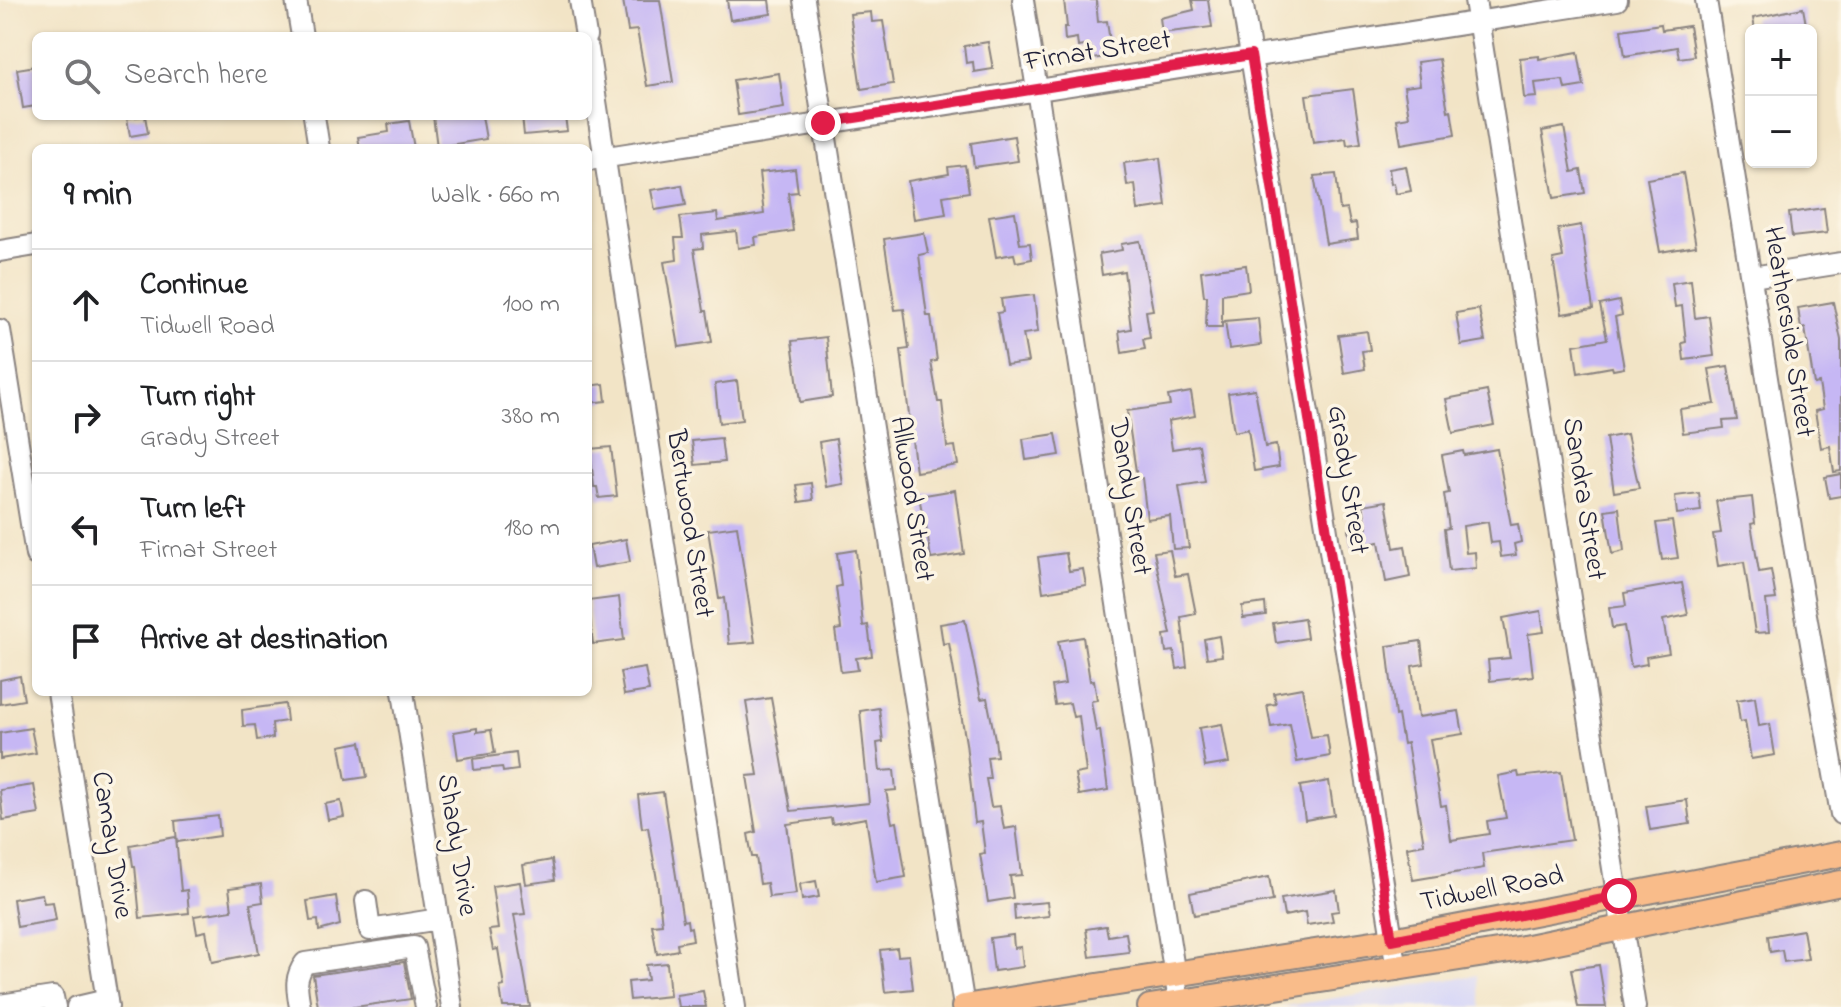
<!DOCTYPE html>
<html lang="en">
<head>
<meta charset="utf-8">
<style>
	:root { --surface:#fff; --page:#f2f2f2; --text:#202124; --muted:#757577; --line:#e0e0e0 }
	body { margin:0; font-family:"Indie Flower",sans-serif; background:var(--page); color:var(--text) }
	.controls { position:absolute; right:24px; top:24px; display:grid; overflow:hidden; border-radius:12px; box-shadow:0 2px 6px #0004 }
	.controls button { width:72px; height:72px; display:grid; place-items:center; padding:0; border:0; border-bottom:2px solid var(--line); background:var(--surface); color:var(--text); font:40px sans-serif }
	.stop { position:absolute; width:24px; height:24px; margin:-18px; border:6px solid #e11d48; border-radius:50%; background:#fff }
	.stop.end { background:#e11d48; border-color:#fff; box-shadow:0 2px 8px #0008 }
	.list { margin:0; padding:0; list-style:none }
	h2 { display:flex; justify-content:space-between; align-items:center; height:104px; margin:0; padding:0 32px; font-size:34px }
	h2 small { font-size:26px; font-weight:400; color:var(--muted) }
	.list li { display:grid; grid-template-columns:52px 1fr auto; gap:24px; align-items:center; box-sizing:border-box; height:112px; padding:0 32px; border-top:2px solid var(--line) }
	.list b { display:block; font-size:30px; white-space:nowrap }
	.list p { margin:0; font-size:26px; white-space:nowrap; color:var(--muted) }
	.list em { font-size:26px; font-style:normal; color:var(--muted) }
	.icon { flex:none; width:44px; height:44px; fill:none; stroke:currentColor; stroke-width:2; stroke-linecap:round; stroke-linejoin:round }
	.map { position:relative; flex:none; width:1841px; height:1007px; overflow:hidden }
	.search { position:absolute; background:var(--surface); box-shadow:0 2px 6px #0004; left:32px; top:32px; width:560px; height:88px; display:flex; align-items:center; gap:20px; box-sizing:border-box; padding:0 28px; border-radius:12px; color:var(--muted); font-size:30px }
	.panel { position:absolute; background:var(--surface); box-shadow:0 2px 6px #0004; left:32px; top:144px; width:560px; height:552px; border-radius:12px }
	.map>svg:first-child { display:block }
	.built { fill:#d7d7f8 }
	.building { fill:#c6b7f4 }
	.lines { fill:none; stroke-linecap:round; stroke-linejoin:round }
	.minor-casing { stroke:#8a8380; stroke-width:24 }
	.major-casing { stroke:#8a8380; stroke-width:28 }
	.minor { stroke:#fff; stroke-width:20 }
	.major { stroke:#f9bc8a; stroke-width:24 }
	.route { stroke:#e11d48; stroke-width:10 }
	.labels { text-anchor:middle; dominant-baseline:central; stroke-width:7; stroke-linejoin:round; paint-order:stroke }
	.street-label { font-size:28px; fill:#22223b; stroke:#fcf5e5 }
</style>
</head>
<body>
<div class="map">
<svg width="1841" height="1007" viewBox="0 0 1841 1007">
	<rect width="100%" height="100%" fill="#fcf5e5"/>
	<filter id="ink" filterUnits="userSpaceOnUse"><feTurbulence type="fractalNoise" baseFrequency=".0125" numOctaves="2"/><feDisplacementMap in="SourceGraphic" scale="16" xChannelSelector="R" yChannelSelector="G"/><feConvolveMatrix kernelMatrix="1 2 1 2 8 2 1 2 1" color-interpolation-filters="sRGB"/></filter>
	<filter id="wash" filterUnits="userSpaceOnUse"><feTurbulence type="fractalNoise" baseFrequency=".006" numOctaves="4" result="noise"/><feDisplacementMap in="SourceGraphic" scale="32" xChannelSelector="R" yChannelSelector="G"/><feGaussianBlur stdDeviation="1.8" result="paint"/><feColorMatrix in="noise" values="0 0 0 0 0 0 0 0 0 0 0 0 0 0 0 0 0 1.4 0 .05"/><feComposite in="paint" operator="in"/></filter>
	<g filter="url(#wash)">
		<rect width="100%" height="100%" fill="#f2e4c6"/>
		<path class="built" d="M1477 975 1481 1007H1280Z"/>
		<g id="blocks">
			<path class="building" d="M623 0H660L673 82 647 86 637 30 628 31Z
				M727 0H769L771 14 730 20Z
				M1064 0H1096L1098 22 1107 21 1112 56 1092 59 1090 45 1078 47 1077 38 1065 40 1064 27H1067Z
				M1192 0H1208L1212 27 1162 33 1160 18 1194 10Z
				M1803 8 1807 30H1755L1753 18Z
				M871 12 872 22 883 21 893 84 861 89 850 14Z
				M1661 24 1662 30 1689 26 1694 56 1679 58 1677 47 1625 56 1621 30Z
				M988 42 993 69 974 72 973 62 966 63 964 46Z
				M1578 52 1584 86 1565 89 1563 80 1535 83 1537 97 1524 98 1520 58 1539 56V59Z
				M1439 59 1448 111 1451 110 1455 135 1401 144 1397 119 1409 117 1404 87 1420 85 1417 62Z
				M36 66V106L23 108 17 69Z
				M779 73 784 108 738 115 733 80Z
				M1353 89 1361 143 1347 145 1346 138 1313 143 1306 95Z
				M145 116 148 133 130 136 127 118Z
				M433 116H482L486 139 437 147Z
				M522 116H565L567 131 524 135Z
				M409 121 414 148H360L358 137 389 132 388 124Z
				M1564 127 1572 172 1581 170 1585 193 1554 198 1542 131Z
				M1014 136 1018 161 974 167 971 143Z
				M1160 158 1166 206 1138 210 1135 184 1127 185 1124 163Z
				M965 165 969 192 943 196 946 214 914 219 908 181 949 174 948 167Z
				M1406 166 1411 191 1396 194 1394 183 1391 184 1389 169Z
				M795 169 798 192 788 193 793 231 755 237 756 245 738 248 736 231 702 235 703 248 694 249 704 311H707L712 342 679 347 664 262 677 260 675 238H683L680 217 717 213 718 221 764 214 759 173Z
				M1683 173 1696 246 1660 252 1647 179Z
				M1336 174 1340 210 1347 209 1350 224 1356 223 1358 239 1326 244 1314 176Z
				M682 185 686 205 655 210 651 190Z
				M1824 208 1827 233 1792 237 1789 213Z
				M1015 212 1020 244 1030 243 1032 259 1016 262 1014 254 996 257 989 216Z
				M1581 225 1593 309 1562 314 1553 259 1563 257 1558 229Z
				M924 233 928 253 919 255 927 316H931L937 361 931 362 938 402H942L947 447 955 446 958 465 916 472 901 350 909 349 904 309 895 310 884 239Z
				M1140 241 1153 310 1146 311 1150 338 1143 339 1145 349 1122 353 1119 331 1131 329 1124 271 1102 275 1099 254 1122 250 1121 244Z
				M1246 265 1249 290 1222 294V327H1206L1207 296H1204L1201 271Z
				M1691 280 1695 318 1709 316 1714 356 1684 360 1682 343 1686 342 1682 306 1675 307 1672 283Z
				M1034 295 1038 332 1023 334 1028 362 1006 365 997 313 1003 312 1001 299Z
				M1619 301 1622 315 1615 317 1624 368 1613 370 1612 367 1578 373 1574 345 1607 339 1600 305Z
				M1833 302 1841 340V471L1834 472 1830 446 1821 448 1815 411 1823 409 1819 383 1814 384 1805 328 1801 329 1798 308Z
				M1479 309 1485 341 1461 345 1456 313Z
				M1258 318 1261 345 1229 349 1225 321Z
				M1367 331 1370 350 1362 351 1365 369 1344 373 1338 335Z
				M826 337 832 397 800 402 792 341Z
				M1728 366 1737 420 1723 421 1724 428 1683 433 1680 409 1715 404 1709 369Z
				M737 381 742 420 719 423 715 384Z
				M604 384 606 401 588 403V386Z
				M1255 389 1265 447 1276 445 1279 467 1254 471 1248 429 1234 432 1228 393Z
				M1487 391 1494 425 1453 433 1446 399Z
				M1191 392 1195 416 1168 421 1172 449 1199 445 1205 482 1179 486 1189 548 1173 549 1170 516 1147 519 1142 478H1137L1127 411 1170 405 1168 396Z
				M1056 434 1060 455 1026 460 1023 439Z
				M1627 434 1639 488 1614 492 1606 438Z
				M721 438 724 462 695 465 692 441Z
				M836 439 843 484 826 487 819 442Z
				M611 447 617 496 599 498 597 487H594L590 449Z
				M1497 449 1511 525 1518 524 1521 542 1514 544 1516 555 1501 557 1499 542 1491 543 1488 522 1463 526 1466 553 1475 552 1476 568 1449 571 1444 529 1449 528 1444 494 1449 493 1442 455 1463 451 1464 455Z
				M1841 474V496L1829 498 1825 477Z
				M811 483 813 500 799 502 796 485Z
				M955 490 964 554 931 559 925 518H923L919 496Z
				M1699 493 1701 511 1677 514 1675 496Z
				M1752 497 1755 523 1751 524 1759 572 1771 570 1776 599 1766 600 1769 632 1755 633 1744 562 1718 566 1713 534 1721 533 1716 501Z
				M1386 501 1394 548 1405 546 1410 577 1386 582 1379 542 1352 547 1349 530 1367 528 1363 505Z
				M1619 508 1624 551 1612 554 1605 510Z
				M1672 521 1678 558 1662 560 1656 523Z
				M737 526 755 642 729 644 724 598 719 599 708 530Z
				M626 539 630 562 593 568 589 546Z
				M856 550 863 626 868 625 872 656 856 658 858 670 841 672 835 630 841 629 836 587 841 586 837 553Z
				M1170 550 1175 576 1188 574 1196 614 1181 617 1187 667 1177 669 1174 651 1166 652 1164 635 1171 634 1154 552Z
				M1066 553 1069 571 1083 569 1086 585 1043 592 1038 557Z
				M1682 583 1688 615 1663 620 1669 653 1646 657 1647 664 1631 667 1624 626 1612 628 1609 608 1626 606 1624 593Z
				M619 597 624 640 593 644 588 601Z
				M1265 603 1266 615 1243 618 1242 606Z
				M1541 611 1544 632 1528 634 1533 676 1490 681 1488 660 1510 658 1503 618Z
				M1304 618 1307 638 1276 643 1273 623Z
				M965 620 981 699 987 698 995 739 997 756 987 757 990 779H986L991 807 1000 806 1004 829 1016 827 1022 875 1010 876 1013 898 988 902 980 854 985 853 981 822 975 823 966 743 949 643 943 644 940 624Z
				M1219 636 1222 656 1207 658 1204 639Z
				M1083 637 1090 681 1094 680 1097 700 1091 701 1096 731 1100 730 1108 790 1079 795 1075 774 1086 772 1079 716 1073 717 1070 703 1055 705 1052 686 1065 684 1058 641Z
				M1421 641 1424 664 1412 666 1418 717 1459 711 1463 734 1430 739 1441 806 1446 805 1451 840 1489 834 1487 821 1506 818 1498 776 1518 772 1519 777 1561 772 1572 840 1482 853 1484 868 1413 880 1407 847 1424 844 1407 743 1403 744 1398 715 1395 716 1387 646Z
				M645 668 649 691 624 695 620 672Z
				M20 676 24 700 0 704V680Z
				M1302 688 1311 737 1327 735 1330 756 1297 762 1290 724 1271 727 1267 705 1276 704 1274 693Z
				M1755 697 1759 726 1770 724 1775 755 1751 759 1745 721 1740 722 1737 700Z
				M771 698 791 811 869 803 860 711 879 708 883 742 877 743 880 771 894 770 896 790 886 791 892 823 897 822 906 877 876 882 866 818 832 824 831 818 787 824 796 894 769 897 767 883 760 884 756 857H752L748 834 756 832 747 776 758 775 746 702Z
				M285 704 287 721 272 723 273 738 257 740 255 725 243 726 242 710Z
				M1222 724 1229 763 1205 767 1199 728Z
				M31 728 36 753 0 759V733Z
				M477 728V732L491 730 495 753 458 759 454 732Z
				M361 742 367 777 346 780 340 746Z
				M516 753 518 770 503 772 502 767 474 770 473 759Z
				M1329 781 1334 815 1305 820 1300 786Z
				M34 785 39 814 3 820 0 790Z
				M663 792 683 921 687 920 688 928 691 927 693 940 677 943 678 950 657 954 652 925 662 924 657 880 648 827 642 828 638 795Z
				M1687 800 1690 824 1650 830 1646 806Z
				M341 801 344 817 328 820 325 804Z
				M218 816 220 836 177 842 175 821Z
				M176 837 181 891 187 890 189 913 140 918 135 866H133L130 845Z
				M552 860 555 880 526 884 523 865Z
				M1269 877 1273 901 1194 915 1190 893Z
				M816 881 819 897 802 900 800 884Z
				M520 882 525 914 514 915 530 1007H503L500 987 504 986 498 949 493 950 489 930 498 929 492 886Z
				M261 884 263 902 250 904 259 953 212 962 206 931 197 933 194 916 232 910 229 888Z
				M1336 890 1339 911 1331 912 1333 921 1307 925 1305 912 1284 916 1281 899Z
				M42 894 44 903 53 902 56 920 17 927 13 899Z
				M336 896 340 925 319 931 318 920 310 921 307 901Z
				M1047 902 1049 916 1015 920 1014 905Z
				M1106 926 1108 936 1126 933 1129 952 1090 957 1086 929Z
				M1803 930 1808 959 1784 962 1782 950 1770 952 1768 936Z
				M1013 935 1014 948 1021 947 1023 967 994 971 990 938Z
				M897 948 898 956 909 955 913 989 885 992 880 950Z
				M404 962 411 999 355 1007H318L313 975Z
				M667 963 670 996 630 1000 628 982 648 980 646 965Z
				M1599 965 1606 1007H1578L1571 969Z
				M703 991 706 1007H678L676 995Z"/>
		</g>
	</g>
	<g filter="url(#ink)">
		<use href="#blocks" fill-opacity="0" stroke="#8a8380" stroke-width="2"/>
		<g class="lines">
			<g class="minor-casing">
				<path id="minor" d="M296 0 302 36
					M580 0 586 36
					M804 0 964 1007
					M1023 0 1179 1002
					M1242 0 1397 970
					M1475 0 1635 1007
					M1706 0 1796 558 1841 814
					M588 49 735 1007
					M314 116 319 148
					M588 160 1617 0
					M0 251 36 245
					M1752 277 1841 263
					M0 330 36 555
					M58 692 108 1007
					M403 692 452 1007
					M366 901 370 930 439 919
					M0 1005 53 997 55 1007
					M77 1007 107 1000
					M300 1007C297 989 294 978 305 963L414 947 426 1007"/>
			</g>
			<g class="major-casing">
				<path id="major" d="M964 1007 1392 940 1841 854
					M1150 1007 1523 948 1841 883"/>
			</g>
			<use href="#minor" class="minor"/>
			<use href="#major" class="major"/>
		</g>
	</g>
	<g class="lines" filter="url(#ink)">
		<path class="route" d="M823 123 1251 55 1392 940 1619 896"/>
	</g>
	<g class="labels">
		<g class="street-label">
			<text transform="translate(1098 52) rotate(-9)">Firnat Street</text>
			<text transform="translate(1788 332) rotate(81)">Heatherside Street</text>
			<text transform="translate(1347 480) rotate(81)">Grady Street</text>
			<text transform="translate(1129 497) rotate(81)">Dandy Street</text>
			<text transform="translate(911 499) rotate(81)">Allwood Street</text>
			<text transform="translate(1583 499) rotate(81)">Sandra Street</text>
			<text transform="translate(689 524) rotate(81)">Bertwood Street</text>
			<text transform="translate(111 845) rotate(81)">Camay Drive</text>
			<text transform="translate(456 845) rotate(81)">Shady Drive</text>
			<text transform="translate(1492 890) rotate(-11)">Tidwell Road</text>
		</g>
	</g>
</svg>
<div class="controls">
<button>+</button>
<button>−</button>
</div>
<div class="stop" style="left:1619px;top:896px"></div>
<div class="stop end" style="left:823px;top:123px"></div>
<div class="search"><svg class="icon" aria-label="search" viewBox="0 0 24 24"><circle cx="10" cy="10" r="6"/><path d="M15 15l6 6"/></svg>Search here</div>
<section class="panel">
<h2>9 min<small>Walk · 660 m</small></h2>
<ul class="list">
<li><svg class="icon" aria-label="ahead" viewBox="0 0 24 24"><path d="M12 20V5M6 11l6-6 6 6"/></svg><div><b>Continue</b><p>Tidwell Road</p></div><em>100 m</em></li>
<li><svg class="icon" aria-label="right" viewBox="0 0 24 24"><path d="M7 20v-9h11M14 6l5 5-5 5"/></svg><div><b>Turn right</b><p>Grady Street</p></div><em>380 m</em></li>
<li><svg class="icon" aria-label="left" viewBox="0 0 24 24"><path d="M17 20v-9H6M10 6l-5 5 5 5"/></svg><div><b>Turn left</b><p>Firnat Street</p></div><em>180 m</em></li>
<li><svg class="icon" aria-label="arrive" viewBox="0 0 24 24"><path d="M6 21V4h12l-3 4 3 4H6"/></svg><div><b>Arrive at destination</b></div></li>
</ul>
</section>
</div>
</body>
</html>
